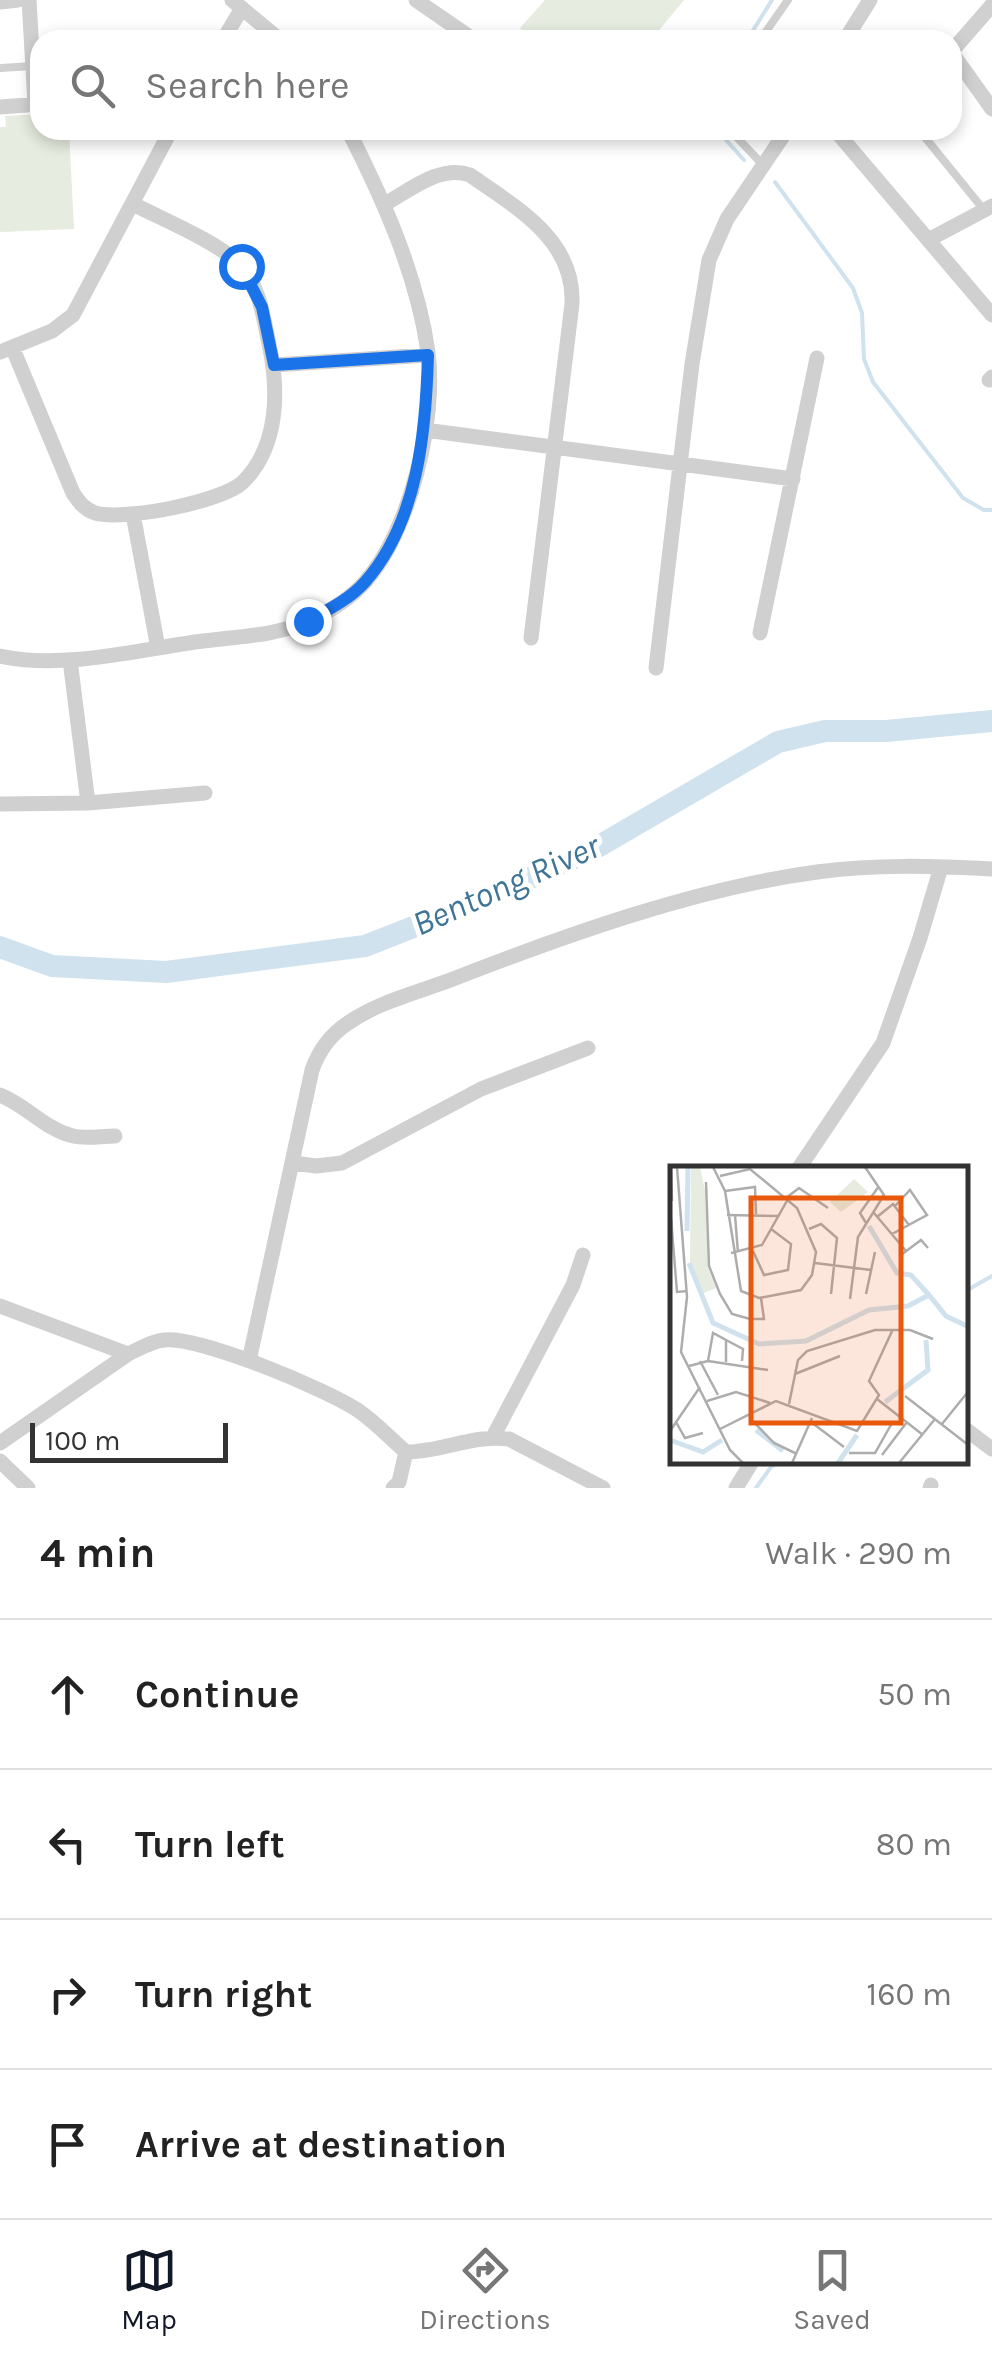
<!DOCTYPE html>
<html lang="en">
<head>
<meta charset="utf-8">
<style>
	:root { --surface:#fff; --page:#f2f2f2; --text:#222; --muted:#767676; --line:#e0e0e0; --accent:#111827 }
	body { margin:0; font-family:Karla,sans-serif; background:var(--page); color:var(--text) }
	.scale { position:absolute; left:30px; bottom:25px; width:198px; box-sizing:border-box; padding-left:10px; border:5px solid #333; border-top:0; font-size:28px; line-height:35px; white-space:nowrap; color:#333; -webkit-text-stroke:8px #fff; paint-order:stroke }
	.stop { position:absolute; width:30px; height:30px; margin:-22px; border:8px solid #1a73e8; border-radius:50%; background:#fff }
	.stop.end { background:#1a73e8; border-color:#fff; box-shadow:0 2px 10px #0008 }
	.list { margin:0; padding:0; list-style:none }
	h2 { display:flex; justify-content:space-between; align-items:center; height:130px; margin:0; padding:0 40px; font-size:42px }
	h2 small { font-size:32px; font-weight:400; color:var(--muted) }
	.list li { display:grid; grid-template-columns:65px 1fr auto; gap:30px; align-items:center; box-sizing:border-box; height:150px; padding:0 40px; border-top:2px solid var(--line) }
	.list b { display:block; font-size:38px; white-space:nowrap }
	.list em { font-size:32px; font-style:normal; color:var(--muted) }
	.icon { flex:none; width:55px; height:55px; fill:none; stroke:currentColor; stroke-width:2; stroke-linecap:round; stroke-linejoin:round }
	.map { position:relative; flex:none; width:992px; height:1488px; overflow:hidden }
	.search { position:absolute; background:var(--surface); box-shadow:0 5px 15px #0003; left:30px; right:30px; top:30px; height:110px; display:flex; align-items:center; gap:25px; box-sizing:border-box; padding:0 35px; border-radius:30px; color:var(--muted); font-size:38px }
	.sheet { height:730px; background:var(--surface) }
	nav { display:flex; justify-content:space-around; align-items:center; box-sizing:border-box; height:140px; border-top:2px solid var(--line); background:var(--surface); font-size:28px; color:var(--muted) }
	nav a { display:grid; justify-items:center; gap:5px }
	nav .on { color:var(--accent) }
	.map>svg:first-child { display:block }
	.green { fill:#e6ecdf }
	.lines { fill:none; stroke-linecap:round; stroke-linejoin:round }
	.stream { stroke:#cfe2ee; stroke-width:4 }
	.river { stroke:#cfe2ee; stroke-width:22 }
	.service { stroke:#d0d0d0; stroke-width:8 }
	.minor { stroke:#d0d0d0; stroke-width:15 }
	.route { stroke:#1a73e8; stroke-width:12 }
	.labels { text-anchor:middle; dominant-baseline:central; stroke-width:10; stroke-linejoin:round; paint-order:stroke }
	.water-label { font-size:35px; font-style:italic; fill:#3f7597; stroke:#fff }
	.inset-river { fill:none; stroke:#cfe2ee; stroke-width:5 }
	.inset-road { fill:none; stroke:#adadad; stroke-width:2.5 }
	.view { fill:#e8590c; fill-opacity:0.15; stroke:#e8590c; stroke-width:5 }
	.inset-edge { fill:none; stroke:#333; stroke-width:5 }
</style>
</head>
<body>
<div class="map">
<svg width="992" height="1488" viewBox="0 0 992 1488">
	<rect width="100%" height="100%" fill="#fff"/>
	<path class="green" d="M545 0H684L651 40H533L520 28Z
		M40 114V130H69L74 229 0 232V127H6L5 116Z"/>
	<g class="lines">
		<path class="stream" d="M747 40 772 0
			M717 130 744 160
			M775 182 853 288 862 313 864 359 873 382 963 498 984 510H992
			M964 1292 992 1276
			M756 1488 771 1467 781 1460"/>
		<path class="river" d="M0 947 52 966 166 972 365 946 482 900 594 849 778 742 825 731H886L992 721"/>
		<path class="service" d="M760 40 788 0
			M0 68 33 66
			M730 130 762 164
			M919 130 984 210"/>
		<path class="minor" d="M29 0 35 104
			M232 0 280 40
			M416 0 474 40
			M0 2 18 0
			M223 40 242 8
			M845 40 870 0
			M952 51 992 5
			M952 53 992 109
			M0 107 40 104
			M835 130 992 315
			M385 204C410 190 441 164 470 175 517 208 575 240 572 304L531 638
			M930 239 992 206
			M13 349 73 493C79 502 84 509 95 513 124 521 222 502 243 482 279 446 279 390 269 344 263 316 260 287 240 265 220 243 162 219 133 204
			M0 352 52 331 73 315 171 130
			M274 365 428 355
			M989 380 992 377
			M425 430 793 479
			M133 514 158 648
			M760 633 817 358
			M0 656C61 669 128 652 189 643 227 637 274 637 309 621 328 612 351 598 365 582 410 532 437 418 428 352 417 274 383 199 348 130
			M656 668 692 364 709 260 727 219 787 130
			M88 803 205 793
			M0 804 88 803 70 660
			M0 1095C26 1105 46 1130 73 1136 86 1139 101 1136 115 1136
			M294 1163 316 1166 342 1163 481 1089 588 1048
			M799 1168 883 1043 920 938 941 867
			M0 1306 128 1354
			M249 1361 312 1070C319 1050 330 1035 348 1023 378 1002 419 992 453 979 566 935 697 888 817 872 876 864 933 866 992 869
			M964 1428 992 1449
			M493 1437 573 1285 583 1255
			M0 1443 128 1354C139 1349 152 1341 164 1340 200 1336 328 1390 359 1411 376 1423 390 1438 406 1452 441 1452 475 1434 509 1439L603 1488
			M0 1461 28 1488
			M393 1488 399 1482 406 1452
			M736 1488 753 1460
			M930 1488 931 1485"/>
	</g>
	<g class="lines">
		<path class="route" d="M241 266 262 307 274 365 428 355C426 431 418 522 365 582 350 599 328 610 308 621"/>
	</g>
	<g class="labels">
		<g class="water-label">
			<text transform="translate(506 885) rotate(-24)">Bentong River</text>
		</g>
	</g>
	<g transform="translate(670 1166)">
		<rect width="298" height="298" fill="#fff"/>
		<path d="M21 1H30L35 24 38 102 46 122 32 128 20 96ZM184 13 198 26 171 46 160 36Z" fill="#e6ecdf"/>
		<path class="inset-river" d="M199 60 227 107 241 109 259 129M17 65 18 1M19 97 43 157 89 178 136 175 199 144 238 140 259 129 276 150 297 160M215 236 258 204 256 174M86 264 113 285M0 274 33 286 52 274M168 297 187 269"/>
		<path class="inset-road" d="M1 1 2 35M7 1 17 131 11 186 60 284 73 297M43 1 55 25 71 125 89 132 131 124 142 109 146 86 127 42 80 3 50 10M36 16 39 100 50 128 62 148 80 153H94L91 132M55 25 85 21 86 48M116 32 129 22 158 42M0 39 7 126 17 125M204 47 236 85M57 49 108 50M65 49 68 87M207 51 223 38 239 59M196 57 190 47 209 20M139 63 151 58 167 72 161 128M222 68 257 49 240 24 225 40M83 85 94 109 118 104 121 78 101 63M61 87 92 79 118 33M231 89 251 74 258 82M145 97 201 104M196 128 205 86M180 133 188 71 214 29 195 1M56 174 73 183 72 195M30 195 48 229M38 195 98 204M19 200 38 195 43 167 56 174V196M125 208 170 190M235 230 297 278M207 233 253 269M37 235 66 226 100 237M119 238 128 194 137 185 205 164H240L263 173M79 251 104 277 127 288M6 256 15 272 33 267M141 256 174 281M272 258 297 227M50 263 106 235 187 265 209 229 199 215 223 163M0 265 30 221M179 287H205L222 257M212 289 237 256M122 297 142 252M229 297 265 253"/>
		<path class="view" d="M81 32H231V257H81Z"/>
		<rect width="298" height="298" class="inset-edge"/>
	</g>
</svg>
<div class="scale">100 m</div>
<div class="stop" style="left:241px;top:266px"></div>
<div class="stop end" style="left:308px;top:621px"></div>
<div class="search"><svg class="icon" aria-label="search" viewBox="0 0 24 24"><circle cx="10" cy="10" r="6"/><path d="M15 15l6 6"/></svg>Search here</div>
</div>
<section class="sheet">
<h2>4 min<small>Walk · 290 m</small></h2>
<ul class="list">
<li><svg class="icon" aria-label="ahead" viewBox="0 0 24 24"><path d="M12 20V5M6 11l6-6 6 6"/></svg><div><b>Continue</b></div><em>50 m</em></li>
<li><svg class="icon" aria-label="left" viewBox="0 0 24 24"><path d="M17 20v-9H6M10 6l-5 5 5 5"/></svg><div><b>Turn left</b></div><em>80 m</em></li>
<li><svg class="icon" aria-label="right" viewBox="0 0 24 24"><path d="M7 20v-9h11M14 6l5 5-5 5"/></svg><div><b>Turn right</b></div><em>160 m</em></li>
<li><svg class="icon" aria-label="arrive" viewBox="0 0 24 24"><path d="M6 21V4h12l-3 4 3 4H6"/></svg><div><b>Arrive at destination</b></div></li>
</ul>
</section>
<nav>
<a class="on"><svg class="icon" aria-label="map" viewBox="0 0 24 24"><path d="M3 6l6-2 6 2 6-2v14l-6 2-6-2-6 2zM9 4v14M15 6v14"/></svg>Map</a>
<a><svg class="icon" aria-label="directions" viewBox="0 0 24 24"><path d="M12 3l9 9-9 9-9-9zM9 14v-3h6M13 9l2 2-2 2"/></svg>Directions</a>
<a><svg class="icon" aria-label="saved" viewBox="0 0 24 24"><path d="M7 4h10v16l-5-4-5 4z"/></svg>Saved</a>
</nav>
</body>
</html>
